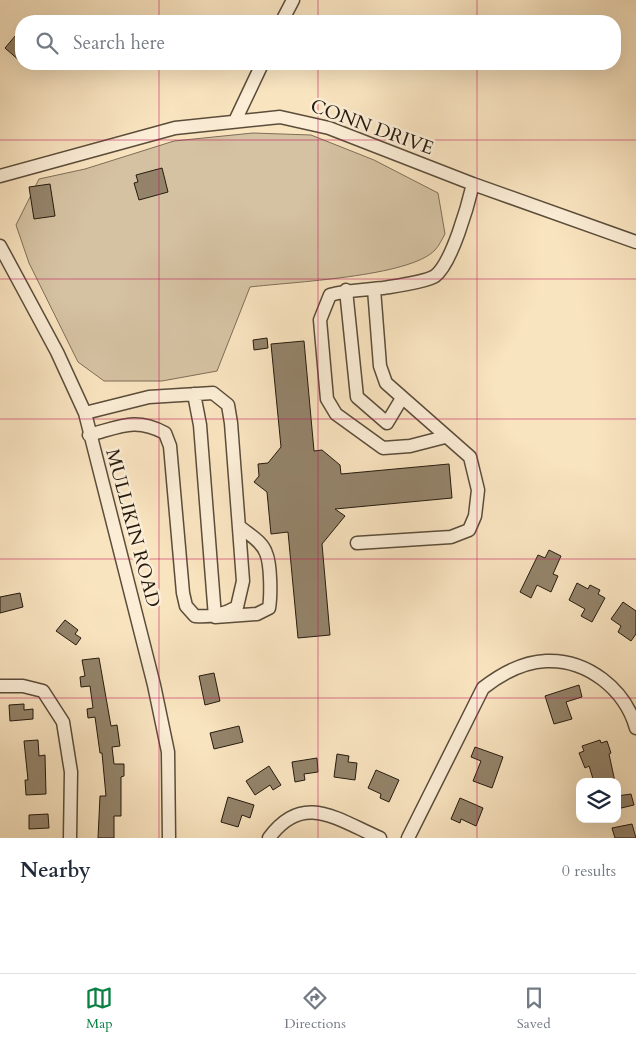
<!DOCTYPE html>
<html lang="en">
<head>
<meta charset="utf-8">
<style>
	:root { --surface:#fff; --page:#f6f6f7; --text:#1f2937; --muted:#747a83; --line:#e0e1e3; --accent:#0b8043 }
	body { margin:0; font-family:Cardo,serif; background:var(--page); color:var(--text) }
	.controls { position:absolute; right:15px; bottom:15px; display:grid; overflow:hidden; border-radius:10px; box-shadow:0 5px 20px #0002 }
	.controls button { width:45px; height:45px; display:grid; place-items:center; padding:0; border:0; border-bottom:1px solid var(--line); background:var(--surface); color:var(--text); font:25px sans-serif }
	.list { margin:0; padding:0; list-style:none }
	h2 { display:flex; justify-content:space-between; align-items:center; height:65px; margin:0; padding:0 20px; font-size:21px }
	h2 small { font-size:16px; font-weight:400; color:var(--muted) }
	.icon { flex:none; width:28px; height:28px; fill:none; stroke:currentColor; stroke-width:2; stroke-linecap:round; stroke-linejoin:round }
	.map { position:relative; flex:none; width:636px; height:838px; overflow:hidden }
	.search { position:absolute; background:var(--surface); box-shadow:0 5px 20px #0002; left:15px; right:15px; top:15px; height:55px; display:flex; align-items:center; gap:12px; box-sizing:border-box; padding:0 18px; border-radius:20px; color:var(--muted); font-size:19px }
	.sheet { height:135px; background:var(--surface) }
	nav { display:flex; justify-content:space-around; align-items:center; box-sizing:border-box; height:70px; border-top:1px solid var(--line); background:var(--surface); font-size:14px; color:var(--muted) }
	nav a { display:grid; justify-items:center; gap:2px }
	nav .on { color:var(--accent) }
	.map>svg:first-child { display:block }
	.green { fill:#d5c2a2; stroke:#7e6e58 }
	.building { fill:#94846b; stroke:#261b0e }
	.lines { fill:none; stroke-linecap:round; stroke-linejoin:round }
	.minor-casing { stroke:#5b4d3a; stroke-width:15 }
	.minor { stroke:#fbedd6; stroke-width:12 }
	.grid { fill:none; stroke:#c2185b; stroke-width:1; stroke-opacity:0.55 }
	.labels { text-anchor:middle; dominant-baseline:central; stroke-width:5; stroke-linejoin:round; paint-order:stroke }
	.street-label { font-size:19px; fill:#261b0e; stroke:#fbedd6 }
</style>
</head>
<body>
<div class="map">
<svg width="636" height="838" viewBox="0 0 636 838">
	<rect width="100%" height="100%" fill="#f9e4c0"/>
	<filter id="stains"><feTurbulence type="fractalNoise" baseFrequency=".004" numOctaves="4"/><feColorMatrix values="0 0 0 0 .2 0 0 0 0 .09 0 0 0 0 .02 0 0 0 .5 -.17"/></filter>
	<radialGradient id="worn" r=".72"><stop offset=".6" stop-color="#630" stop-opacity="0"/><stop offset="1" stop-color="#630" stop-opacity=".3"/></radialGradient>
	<path class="green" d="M253 133 311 135 374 160 438 193 445 234C442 239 439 246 435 250 410 277 290 282 250 287L217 371 162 381H104L78 362 29 263 16 225 39 179 85 169 174 141Z"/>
	<path class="building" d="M16 35 21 39V62L5 48Z
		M162 168 168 192 139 200 134 183 138 182 136 175Z
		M50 184 55 216 34 219 29 187Z
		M267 338 268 348 254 350 253 340Z
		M304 341 314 451 322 450 340 465 341 474 449 464 452 498 335 509 345 516 322 544 330 635 298 638 288 532 271 534 267 492 254 482 259 476 258 464 268 463 281 447 271 344Z
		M549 550 561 556 553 574 558 576 551 592 537 585 531 598 520 592 538 555 545 558Z
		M577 583 588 589 590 585 600 590 598 594 605 598 592 622 581 616 585 609 569 600Z
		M20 593 23 607 0 613V597Z
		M623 602 636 611V634L631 641 618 632 621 626 611 619Z
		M65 620 78 630 75 634 81 638 76 645 56 631Z
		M99 658 111 726 117 725 120 746 112 747 114 764H124V776L121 777V816H114V838H98L100 796H106L102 753H100L95 717 88 718 87 709 93 708 90 686 81 687 80 677 85 676 82 660Z
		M214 673 220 701 205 705 199 676Z
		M579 685 582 697 566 702 572 719 554 724 545 696Z
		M24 704V710L33 709V719L10 721 9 705Z
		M239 726 243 742 214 749 210 733Z
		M38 740 39 756 45 755 46 794 26 795 25 780H28L24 741Z
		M600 740 601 743 607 741 611 753 609 754 615 782H594L589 766 585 768 579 753 584 751 582 746Z
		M475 747 503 757 492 788 473 781 481 761 471 757Z
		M337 754 349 756 348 762 357 763 355 780 334 777Z
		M317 758 318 772 304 774 305 780 295 782 292 762Z
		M269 766 281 785 273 790 270 785 255 795 246 781Z
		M376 770 399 780 389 802 380 798 381 794 368 788Z
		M631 794 634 805 617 809V796Z
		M228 797 254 805 250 818 242 815 238 827 221 822Z
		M460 798 483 808 476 826 461 819 460 823 451 819Z
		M48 814 49 828 29 829V815Z
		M632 824 636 838H615L612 828Z"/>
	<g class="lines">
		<g class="minor-casing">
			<path id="minor" d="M282 21 293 0
				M235 121 262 64
				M0 176 175 128 280 117 329 128 473 184 636 242
				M0 246 57 352 85 413 154 685 168 752 169 838
				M346 290 357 397 387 423 402 398
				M194 394 200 425 215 617 257 614 269 608C271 596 271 564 266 553 262 541 248 534 239 526
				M85 413 149 397 213 393 228 405 231 423 243 581 237 607C223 615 211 617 195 616L186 606 183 593 170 446 165 433C135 417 120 427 89 435
				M445 437 410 446 383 448 336 414 327 399 320 320 330 295C347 290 365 290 383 288 395 286 426 282 435 276 452 263 468 205 473 184
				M357 543 451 537 469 530 475 516 478 490 470 457 386 383 380 366 374 289
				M0 686H23L43 691 63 722 71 772 70 838
				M269 838C303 791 338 820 380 838
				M408 838 483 688C501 674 522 662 546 661 587 659 625 689 636 728"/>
		</g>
		<use href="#minor" class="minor"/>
	</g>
	<path class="grid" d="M159 0V21M318 0V21M477 0V21M159 64V838M318 64V838M477 64V838M0 140H636M0 279H636M0 419H636M0 559H636M0 698H636"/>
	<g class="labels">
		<g class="street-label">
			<text transform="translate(372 127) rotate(20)">CONN DRIVE</text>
			<text transform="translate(133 528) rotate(75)">MULLIKIN ROAD</text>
		</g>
	</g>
	<rect width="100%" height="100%" filter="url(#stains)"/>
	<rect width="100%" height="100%" fill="url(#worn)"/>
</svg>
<div class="controls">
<button><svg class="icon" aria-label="layers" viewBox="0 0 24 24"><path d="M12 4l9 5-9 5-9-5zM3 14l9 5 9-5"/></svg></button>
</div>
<div class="search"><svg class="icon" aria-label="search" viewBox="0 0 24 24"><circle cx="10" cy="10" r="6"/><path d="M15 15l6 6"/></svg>Search here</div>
</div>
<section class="sheet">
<h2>Nearby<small>0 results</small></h2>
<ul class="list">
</ul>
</section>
<nav>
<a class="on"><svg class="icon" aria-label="map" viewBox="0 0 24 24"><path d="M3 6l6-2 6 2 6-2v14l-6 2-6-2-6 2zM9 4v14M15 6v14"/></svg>Map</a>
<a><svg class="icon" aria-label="directions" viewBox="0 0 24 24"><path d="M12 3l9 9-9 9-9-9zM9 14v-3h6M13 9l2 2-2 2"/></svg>Directions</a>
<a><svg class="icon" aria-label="saved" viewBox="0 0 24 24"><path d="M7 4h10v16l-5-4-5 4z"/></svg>Saved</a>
</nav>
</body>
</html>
